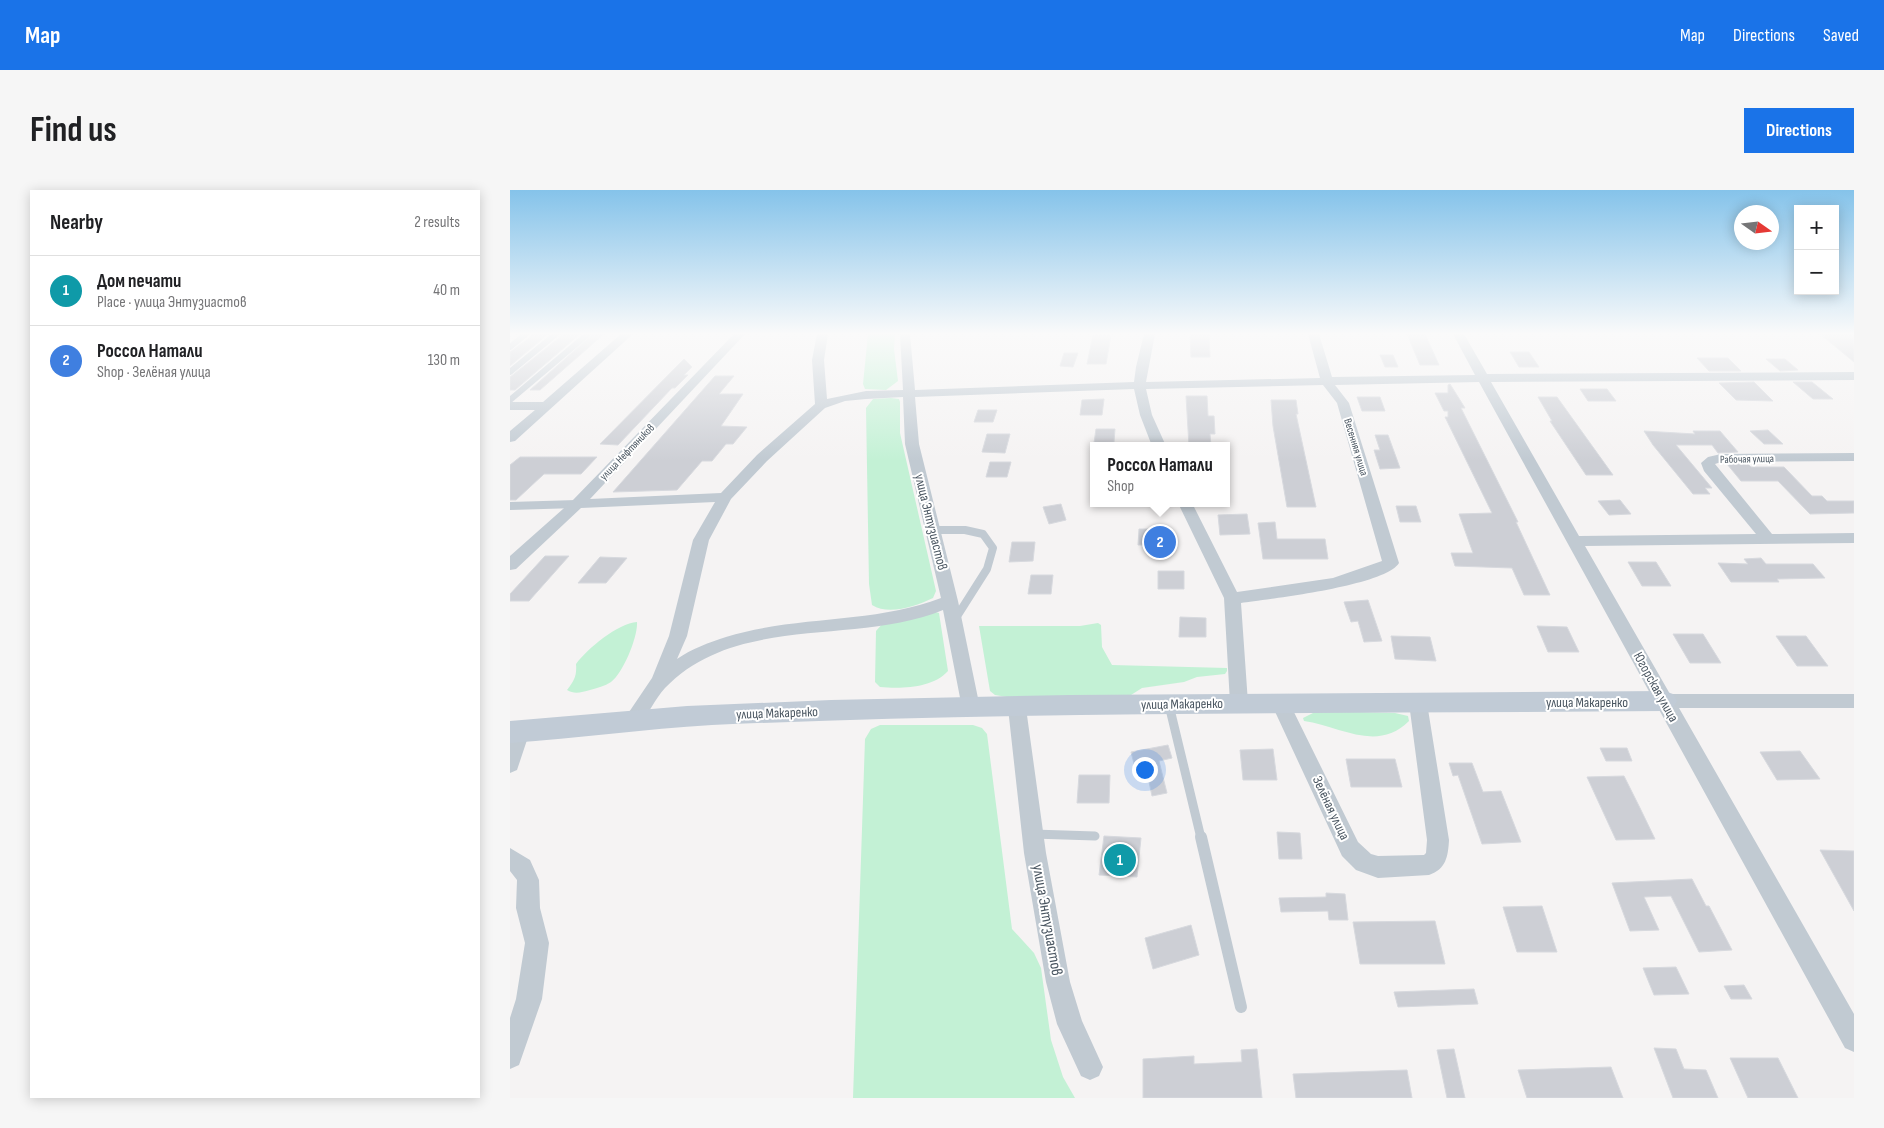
<!DOCTYPE html>
<html lang="en">
<head>
<meta charset="utf-8">
<style>
	:root { --surface:#fff; --page:#f6f6f6; --text:#202124; --muted:#757577; --line:#e0e0e0; --accent:#1a73e8 }
	body { margin:0; font-family:"Sofia Sans Condensed",sans-serif; background:var(--page); color:var(--text) }
	.controls { position:absolute; right:15px; top:15px; display:grid; overflow:hidden; border-radius:0px; box-shadow:0 2px 12px #0003 }
	.controls button { width:45px; height:45px; display:grid; place-items:center; padding:0; border:0; border-bottom:1px solid var(--line); background:var(--surface); color:var(--text); font:25px sans-serif }
	.compass { position:absolute; left:1224px; top:15px; width:45px; height:45px; border-radius:50%; background:var(--surface); box-shadow:0 2px 12px #0003; rotate:104deg }
	.you { position:absolute; left:634px; top:579px; width:18px; height:18px; margin:-12px; border:4px solid #fff; border-radius:50%; background:#1a73e8; box-shadow:0 0 0 8px #1a73e833 }
	.badge { display:grid; place-items:center; width:32px; height:32px; border-radius:50%; background:var(--accent); color:#fff; font-size:16px; font-weight:700 }
	.pin { position:absolute; translate:-50% -50%; border:2px solid #fff; box-shadow:0 1px 5px #0006 }
	.popup { position:absolute; left:580px; top:252px; width:140px; height:65px; box-sizing:border-box; display:grid; place-content:center; border-radius:0px; background:var(--surface); filter:drop-shadow(0 1px 4px #0005); font-size:16px; white-space:nowrap; color:var(--muted) }
	.popup b { font-size:19px; color:var(--text) }
	.popup::after { content:''; position:absolute; left:50%; top:100%; margin-left:-10px; border:10px solid transparent; border-top-color:var(--surface) }
	.list { margin:0; padding:0; list-style:none }
	h2 { display:flex; justify-content:space-between; align-items:center; height:65px; margin:0; padding:0 20px; font-size:21px }
	h2 small { font-size:16px; font-weight:400; color:var(--muted) }
	.list li { display:grid; grid-template-columns:32px 1fr auto; gap:15px; align-items:center; box-sizing:border-box; height:70px; padding:0 20px; border-top:1px solid var(--line) }
	.list b { display:block; font-size:19px; white-space:nowrap }
	.list p { margin:0; font-size:16px; white-space:nowrap; color:var(--muted) }
	.list em { font-size:16px; font-style:normal; color:var(--muted) }
	.map { position:relative; flex:none; width:1344px; height:908px; overflow:hidden; border-radius:0px }
	header { display:flex; align-items:center; gap:30px; box-sizing:border-box; height:70px; padding:0 25px; background:var(--accent); color:#fff }
	header strong { font-size:24px }
	nav { display:flex; gap:28px; margin-inline-start:auto; font-size:18px }
	.intro { display:flex; align-items:center; justify-content:space-between; box-sizing:border-box; height:120px; padding:0 30px }
	h1 { margin:0; font-size:35px }
	.button { padding:12px 22px; border-radius:0px; background:var(--accent); color:#fff; font-size:18px; font-weight:700 }
	main { display:flex; gap:30px; padding:0 30px }
	aside { flex:1; background:var(--surface); border-radius:0px; box-shadow:0 2px 12px #0003 }
	.map>svg:first-child { display:block }
	.green { fill:#c3f1d5 }
	.building { fill:#cdcfd5; stroke:#d7d9de }
	.lines { fill:none; stroke-linecap:round; stroke-linejoin:round }
	.lane-far3 { stroke:#c1cad2; stroke-width:6 }
	.lane-far2 { stroke:#c1cad2; stroke-width:8 }
	.lane-far1 { stroke:#c1cad2; stroke-width:9 }
	.lane { stroke:#c1cad2; stroke-width:12 }
	.street { fill:#c1cad2; fill-rule:evenodd }
	.secondary { fill:#c1cbd6; fill-rule:evenodd }
	.labels { text-anchor:middle; dominant-baseline:central; stroke-width:4; stroke-linejoin:round; paint-order:stroke }
	.far-street-label { font-size:11px; fill:#4a5661; stroke:#fff }
	.street-label { font-size:14px; fill:#4a5661; stroke:#fff }
	.near-street-label { font-size:16px; fill:#4a5661; stroke:#fff }
</style>
</head>
<body>
<header>
<strong>Map</strong>
<nav><a>Map</a><a>Directions</a><a>Saved</a></nav>
</header>
<div class="intro"><h1>Find us</h1><a class="button">Directions</a></div>
<main>
<aside>
<h2>Nearby<small>2 results</small></h2>
<ul class="list">
<li><span class="badge" style="background:#0f9aa8">1</span><div><b>Дом печати</b><p>Place · улица Энтузиастов</p></div><em>40 m</em></li>
<li><span class="badge" style="background:#3f7fe0">2</span><div><b>Россол Натали</b><p>Shop · Зелёная улица</p></div><em>130 m</em></li>
</ul>
</aside>
<div class="map">
<svg width="1344" height="908" viewBox="0 0 1344 908">
	<rect width="100%" height="100%" fill="#f5f3f3"/>
	<path class="green" d="M358 144H385L384 159 388 191 376 200 355 199 353 194Z
		M381 208 389 209 390 212V243L426 401 423 408C406 416 379 426 362 415L359 394 356 218 363 209Z
		M422 421 429 423 438 481C423 498 392 499 370 497L365 492 366 441 373 433Z
		M127 432C128 447 113 483 101 492 95 496 87 498 80 500 72 502 65 505 57 500 64 491 67 486 66 474 77 459 108 433 127 432Z
		M588 433 591 435 592 457 602 475 717 478V481L715 484 687 487 674 492 632 498 621 505 497 507 485 505 480 501 469 436H570Z
		M807 521 885 523 898 526 899 531C867 563 830 536 794 531L793 528Z
		M370 535H463L472 538 477 544 502 739 524 763 531 778 541 850 553 887 565 908H343L355 549 361 539Z"/>
	<path class="building" d="M21 144H38L0 176V162L19 148Z
		M51 144H70L5 200H0V187L49 148Z
		M83 144H94L30 200H20Z
		M680 144H699L700 167H681Z
		M897 144H915L929 175H910Z
		M1310 144H1344V172Z
		M583 145H601L596 174H577Z
		M1000 162H1019L1029 177H1009Z
		M554 163H568L563 177 550 176Z
		M870 165H883L888 177H875Z
		M1187 168H1218L1231 181H1199Z
		M174 169 182 177 174 185H178L165 198H162L108 255 90 254Z
		M1256 169H1275L1288 180 1270 181Z
		M205 186H224L209 204H233L211 236 237 237 223 254H216L202 271H192L167 300 103 302Z
		M1244 192 1263 211 1226 210 1209 193Z
		M1283 192H1302L1323 209H1303Z
		M940 194 955 218H951L1008 332H1006L1040 405H1014L1002 378 945 376 941 363H963L949 324 982 323 935 227H938V221H934L925 203H938V195Z
		M1070 199H1097L1106 211H1078Z
		M676 206H697L698 226H704L705 244H700L701 256H679Z
		M847 207H870L875 221H852Z
		M1028 207H1047L1103 285H1076L1040 231H1042Z
		M594 209 592 225H570L572 210Z
		M761 210H786L788 224H786L806 317H777L763 236Z
		M468 220H487L483 232H464Z
		M586 239H605L604 252 584 253Z
		M1258 240 1273 254H1254L1240 241Z
		M1134 241 1185 244 1183 241H1210L1228 262 1208 263 1202 255H1166L1202 298H1195L1200 304H1183L1143 255Z
		M477 244H500L495 263 472 262Z
		M865 245H878L890 278 870 279 864 260H870Z
		M10 267H87L71 284H34L6 310H0V275Z
		M480 272H501L497 287H476Z
		M1217 274H1238L1241 277H1274L1302 306H1312L1317 311H1344V323L1300 324 1268 291H1231Z
		M1110 310 1121 324 1099 325 1088 311Z
		M551 314 556 330 539 334 533 317Z
		M886 316H906L911 332H890Z
		M737 324 740 344 710 345 708 325Z
		M765 332 767 349H815L818 369H753L748 333Z
		M629 339H652L651 355H628Z
		M502 352H525L523 371 499 372Z
		M35 366H59L19 411H0V404Z
		M90 367 117 368 96 393H68Z
		M1251 368 1256 374H1303L1315 388 1267 389 1269 392H1221L1208 373 1238 374 1234 369Z
		M1118 372H1146L1161 396H1132Z
		M648 381H674V399H648Z
		M521 385H543L541 404H518Z
		M858 410 872 451 854 452 848 431 841 432 834 412Z
		M670 427 696 428V447H669Z
		M1027 436 1057 437 1069 462H1038Z
		M1163 444H1193L1211 473H1180Z
		M881 446 920 447 926 471 885 469Z
		M1266 446H1296L1318 476H1287Z
		M658 555 662 568 649 571 657 603 642 606 638 587 628 589 621 562Z
		M1090 558H1117L1122 571H1096Z
		M763 559 767 590H733L730 560Z
		M1290 561 1310 589 1267 590 1250 562Z
		M836 569H885L892 597H841Z
		M939 573H962L973 602 991 601 1011 652 972 654 948 585 943 586Z
		M569 585H600L599 613H567Z
		M1114 586 1130 618 1145 649 1106 650 1077 587Z
		M767 642 790 643 792 669H769Z
		M594 646 631 648 627 687 589 685Z
		M1310 660 1344 661V721Z
		M1182 689 1196 716H1199L1222 760 1189 762 1161 706 1134 707 1149 740 1120 741 1102 693Z
		M816 703 835 704 838 730H819L818 721 771 722 769 708 816 707Z
		M1032 716 1047 762H1007L993 717Z
		M925 731 935 774H850L843 732Z
		M681 735 689 765 643 779 635 748Z
		M1166 777 1179 804 1144 805 1133 778Z
		M1234 795 1242 809H1221L1214 796Z
		M964 799 968 814 888 817 884 802Z
		M1144 858 1166 859 1174 879 1196 880 1208 908H1163Z
		M747 859 752 908H633V869L684 866V874L732 872 731 860Z
		M944 859 955 908H937L927 860Z
		M1220 868H1268L1288 908H1238Z
		M1101 877 1113 908H1017L1008 880Z
		M897 880 902 908H786L783 884Z"/>
	<g class="lines">
		<path class="lane-far3" d="M0 157 16 144
			M0 182 46 144
			M0 210 78 144"/>
		<path class="lane-far2" d="M0 316 67 314
			M423 340H455L473 344 483 358 477 379 444 431"/>
		<path class="lane-far1" d="M659 515 691 648
			M523 644 585 646"/>
		<path class="lane" d="M691 647 731 817"/>
		<path class="street" d="M111 144H123L5 251 0 252V241L25 220H0V212H33Z
			M224 144H235L80 309 211 303 247 265 305 214 302 170 307 144H318L314 170 317 209 356 201 393 200 390 144H400L405 200 624 192 626 177 634 144H645L636 192 810 188 798 144H809L822 187 965 185 943 144H954L977 184 1344 182V190L981 192 1069 346 1246 344 1194 281 1191 273 1198 267 1211 264 1344 263V271L1211 272 1205 274 1262 344 1344 343V353L1075 356 1160 504H1344V518H1169L1344 824V862L1335 858 969 192 825 195 839 213 889 373C875 396 759 409 731 413L738 513 736 518 729 520 722 518 720 513 714 408 668 313H682L727 402 823 388 872 371 827 213 813 195 636 199 642 225 656 256H642L630 225 624 199 405 207 409 254 448 411 470 518 468 523 461 526 454 523 452 518 433 420C346 456 227 423 155 498 145 509 138 524 130 536L123 539 116 536 113 531 142 488 159 446 183 350 205 312 71 318 6 379 0 380V366L62 311ZM393 207 395 254 431 408C364 434 287 425 216 447 200 452 181 459 167 469L177 446 199 350 221 309 257 271 315 218 335 211 356 209Z
			M770 506 777 508 848 652 861 664 868 666 914 665 916 663 917 650 899 513 901 508 908 506 915 508 917 513 939 650C938 667 936 679 919 685L868 688 846 680 832 666 761 513 763 508Z
			M507 510 514 513 516 518 536 663 560 792 572 831 593 877 589 886 580 890 571 886 547 834 536 792 514 663 498 518 500 513Z
			M10 533 17 535 20 541 7 580 0 583V542L3 535Z
			M0 658 20 670 29 690 30 718 39 753 32 809 9 875 0 879V828L6 809 15 753 6 718 7 690 0 681Z"/>
		<path class="secondary" d="M1154 501 1163 504 1167 511 1163 518 1154 521C837 524 519 521 202 535 135 539 68 548 0 553V531L177 516 321 510 559 505Z"/>
	</g>
	<linearGradient id="sky" x2="0" y2="1"><stop stop-color="#85c3ea"/><stop offset="0.53" stop-color="#fafafa"/><stop offset="1" stop-color="#fafafa" stop-opacity="0"/></linearGradient>
	<rect width="1344" height="271" fill="url(#sky)"/>
	<g class="labels">
		<g class="far-street-label">
			<text transform="translate(846 257) rotate(73)">Весенняя улица</text>
			<text transform="translate(117 262) rotate(-46)">улица Нефтяников</text>
			<text transform="translate(1237 269) rotate(-1)">Рабочая улица</text>
		</g>
		<g class="street-label">
			<text transform="translate(421 332) rotate(76)">улица Энтузиастов</text>
			<text transform="translate(1146 497) rotate(61)">Югорская улица</text>
			<text x="1077" y="512">улица Макаренко</text>
			<text transform="translate(672 514) rotate(-1)">улица Макаренко</text>
			<text transform="translate(267 523) rotate(-2)">улица Макаренко</text>
			<text transform="translate(821 618) rotate(65)">Зелёная улица</text>
		</g>
		<g class="near-street-label">
			<text transform="translate(537 730) rotate(80)">улица Энтузиастов</text>
		</g>
	</g>
</svg>
<div class="controls">
<button>+</button>
<button>−</button>
</div>
<svg class="compass" viewBox="-18 -18 36 36"><path d="M0-13l5 13h-10z" fill="#e53935"/><path d="M0 13l5-13h-10z" fill="#757577"/></svg>
<div class="you"></div>
<div class="pin badge" style="left:610px;top:670px;background:#0f9aa8">1</div>
<div class="pin badge" style="left:650px;top:352px;background:#3f7fe0">2</div>
<div class="popup"><b>Россол Натали</b>Shop</div>
</div>
</main>
</body>
</html>
